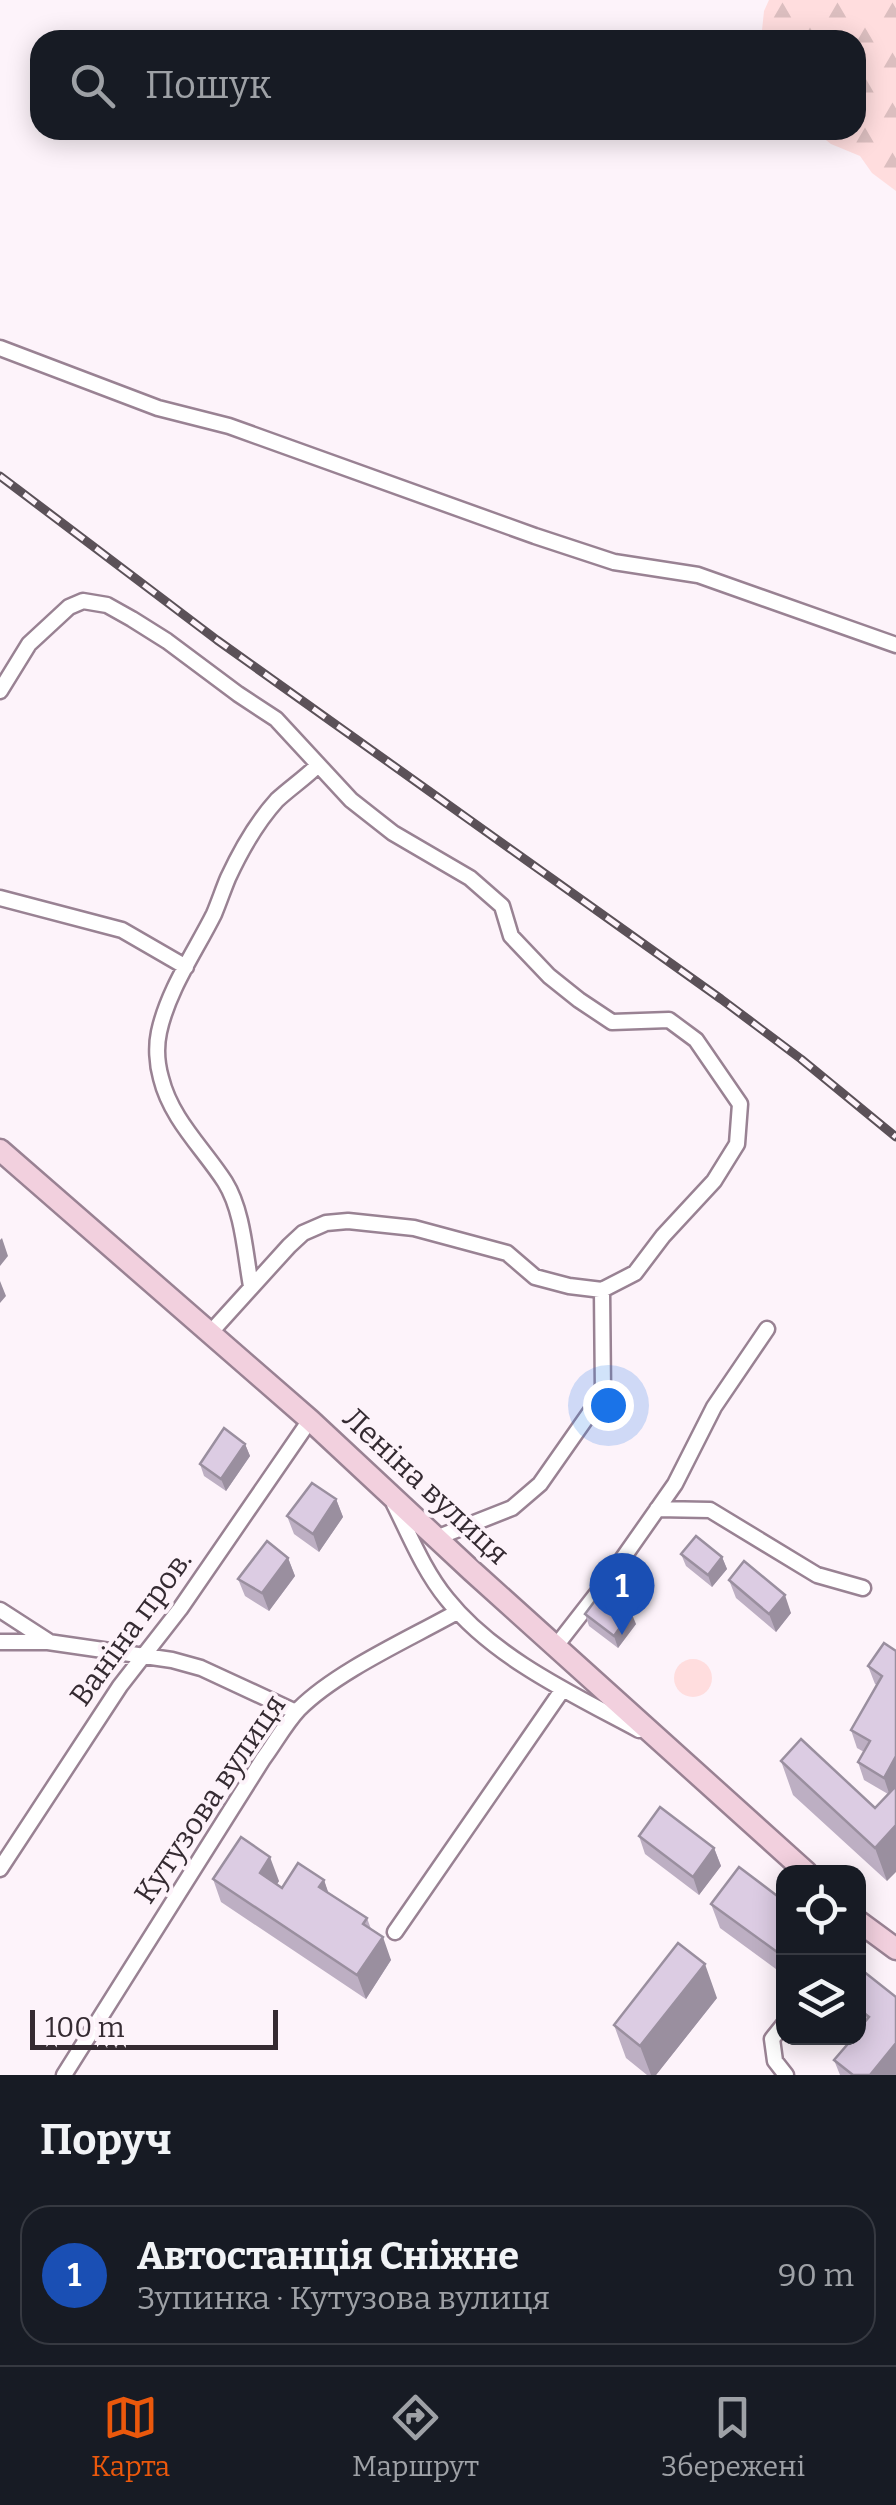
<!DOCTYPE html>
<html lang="uk">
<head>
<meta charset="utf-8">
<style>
	:root { --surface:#171b24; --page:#20242c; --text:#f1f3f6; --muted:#9ea1a6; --line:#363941; --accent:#ea580c }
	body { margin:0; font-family:Bitter,serif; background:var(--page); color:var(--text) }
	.controls { position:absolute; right:30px; bottom:30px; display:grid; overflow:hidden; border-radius:20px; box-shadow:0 5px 25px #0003 }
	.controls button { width:90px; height:90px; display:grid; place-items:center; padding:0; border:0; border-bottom:2px solid var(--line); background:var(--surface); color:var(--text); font:50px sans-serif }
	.scale { position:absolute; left:30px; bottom:25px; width:248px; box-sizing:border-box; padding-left:10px; border:5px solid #352b32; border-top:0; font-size:28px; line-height:35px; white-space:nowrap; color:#352b32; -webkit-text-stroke:8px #fdf3fa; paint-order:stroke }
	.you { position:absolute; left:608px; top:1405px; width:35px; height:35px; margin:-25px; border:8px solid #fff; border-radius:50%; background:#1a73e8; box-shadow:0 0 0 15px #1a73e833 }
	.badge { display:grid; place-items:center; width:65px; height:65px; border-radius:50%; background:var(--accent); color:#fff; font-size:32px; font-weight:700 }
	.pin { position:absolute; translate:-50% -82px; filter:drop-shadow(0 2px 5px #0008) }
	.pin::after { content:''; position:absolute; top:52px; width:35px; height:30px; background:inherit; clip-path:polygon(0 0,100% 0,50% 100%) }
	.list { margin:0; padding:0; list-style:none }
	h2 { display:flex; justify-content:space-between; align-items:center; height:130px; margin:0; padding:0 40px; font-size:42px }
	h2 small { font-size:32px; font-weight:400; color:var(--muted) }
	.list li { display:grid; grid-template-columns:65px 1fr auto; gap:30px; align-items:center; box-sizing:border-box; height:140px; margin:0 20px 20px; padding:0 20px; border:2px solid var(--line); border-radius:30px }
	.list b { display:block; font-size:38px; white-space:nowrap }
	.list p { margin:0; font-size:32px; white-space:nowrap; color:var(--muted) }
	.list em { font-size:32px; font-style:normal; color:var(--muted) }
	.icon { flex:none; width:55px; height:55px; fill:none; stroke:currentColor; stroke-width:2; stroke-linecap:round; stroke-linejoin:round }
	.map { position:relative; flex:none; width:896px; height:2075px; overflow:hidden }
	.search { position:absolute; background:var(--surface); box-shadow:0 5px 25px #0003; left:30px; right:30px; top:30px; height:110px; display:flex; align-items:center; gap:25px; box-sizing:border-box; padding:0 35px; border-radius:30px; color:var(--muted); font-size:38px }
	.sheet { height:290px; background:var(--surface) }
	nav { display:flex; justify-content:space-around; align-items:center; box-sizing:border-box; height:140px; border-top:2px solid var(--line); background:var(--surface); font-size:28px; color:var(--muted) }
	nav a { display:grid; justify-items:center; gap:5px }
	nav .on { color:var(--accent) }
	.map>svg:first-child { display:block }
	.green { fill:#ffddde }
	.forest { fill:url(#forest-firs) }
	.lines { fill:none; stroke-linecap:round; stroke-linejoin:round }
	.street-casing { stroke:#998293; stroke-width:19 }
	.secondary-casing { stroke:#998293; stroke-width:25 }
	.street { stroke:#fff; stroke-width:14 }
	.secondary { stroke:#f2d0de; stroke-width:20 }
	.rail-casing { stroke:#5b5158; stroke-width:9 }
	.rail { stroke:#fdf3fa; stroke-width:5; stroke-dasharray:15; stroke-linecap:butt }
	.wall { fill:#bdafc3 }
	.shaded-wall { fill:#9a8f9f }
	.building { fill:#dccce3; stroke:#9a8f9f; stroke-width:2.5 }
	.labels { text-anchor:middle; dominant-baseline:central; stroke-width:8; stroke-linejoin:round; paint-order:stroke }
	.street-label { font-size:30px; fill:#352b32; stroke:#fdf3fa }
</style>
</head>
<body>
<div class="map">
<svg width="896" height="2075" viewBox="0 0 896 2075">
	<defs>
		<pattern id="forest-firs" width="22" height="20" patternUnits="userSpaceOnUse" patternTransform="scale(2.5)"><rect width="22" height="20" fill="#ffddde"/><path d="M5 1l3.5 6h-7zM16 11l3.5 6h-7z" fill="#dbbebf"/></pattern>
	</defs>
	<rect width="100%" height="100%" fill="#fdf3fa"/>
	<path class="green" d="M674 1678a19 19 0 1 1 38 0a19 19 0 1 1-38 0Z"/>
	<path class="forest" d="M769 0H896V191L872 173 860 156 831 144 813 130H856V40H761L764 11Z"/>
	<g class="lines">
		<g class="street-casing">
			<path id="street" d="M0 348 158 408 229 426 535 536 614 562 698 575 896 645
				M0 691 29 644 69 607 83 601 107 605 132 619 167 641 238 694 276 719 351 800 393 833 470 878 502 906 511 936 549 976 579 1000 612 1022 669 1020 696 1040 740 1104 737 1144 714 1181 663 1236 635 1273 602 1290 569 1286 535 1277 507 1253 414 1228 348 1221 326 1223 303 1233 289 1246 211 1332
				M0 898 122 930 186 967
				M251 1286C245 1253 243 1211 225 1182 203 1148 171 1119 161 1078 157 1064 156 1046 159 1032 168 990 195 952 214 914 219 902 223 890 228 878 240 852 258 821 277 800 290 788 305 778 318 765
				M394 1504C410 1536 424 1571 447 1599 494 1658 574 1695 639 1730
				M657 1509 710 1510 817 1575 863 1588
				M436 1538 512 1508 540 1484 603 1394 602 1290
				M0 1610 48 1641
				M0 1642H48L172 1660 201 1668 296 1712
				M556 1646 609 1578 675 1484 714 1407 767 1329
				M0 1869 120 1686 180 1609 310 1420
				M395 1932 563 1689
				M784 2024 772 2039 775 2061 786 2075
				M64 2075 263 1759C275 1743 285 1724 299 1709 337 1671 409 1639 457 1612"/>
		</g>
		<g class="secondary-casing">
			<path id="secondary" d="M0 1150 310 1420 472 1571 806 1872
				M858 1921 896 1949"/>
		</g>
		<use href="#street" class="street"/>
		<use href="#secondary" class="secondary"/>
		<g class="rail-casing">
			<path id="rail" d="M0 476 217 640 721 999 801 1059 896 1137"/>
		</g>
		<use href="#rail" class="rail"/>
	</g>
	<path class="wall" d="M245 1444 250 1456 226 1491 204 1476 200 1464Z
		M336 1499 343 1517 319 1552 294 1534 287 1516Z
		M681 1554 722 1557 727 1569 712 1587 686 1566Z
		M288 1558 295 1576 269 1611 245 1596 238 1579Z
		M729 1580 791 1613 776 1632 736 1598Z
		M585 1614 636 1624 618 1648 589 1626Z
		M896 1651 887 1881 793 1795 781 1761 875 1808 888 1794 864 1780 858 1762 864 1752 857 1748 851 1730 877 1685 875 1684 868 1666Z
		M639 1836 714 1848 721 1866 699 1895 645 1854Z
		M213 1879 279 1881 277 1884 282 1888 324 1880 328 1893 367 1918 371 1929 391 1960 366 1999 221 1902Z
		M784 1901V1975L720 1928 711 1904Z
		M858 1967 896 2075H840L834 2060 861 2027 858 2025Z
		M717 1998 656 2075H647L626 2058 614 2025Z"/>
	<path class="shaded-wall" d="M2 1238 8 1256 0 1266V1240Z
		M0 1281 6 1296 0 1303Z
		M245 1444 250 1456 226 1491 221 1479Z
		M336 1499 343 1517 319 1552 313 1534Z
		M722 1557 727 1569 712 1587 708 1575Z
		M288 1558 295 1576 269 1611 262 1593Z
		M785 1595 791 1613 776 1632 769 1614Z
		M631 1612 636 1624 618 1648 614 1636Z
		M896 1756V1785L890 1796 884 1778Z
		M896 1825V1872L887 1881 875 1848Z
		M714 1848 721 1866 699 1895 693 1877Z
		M270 1857 279 1881 269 1897 260 1873Z
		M324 1880 332 1903 319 1887Z
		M383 1937 391 1960 366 1999 357 1975Z
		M705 1964 717 1998 656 2075H651L640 2046Z
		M896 2043V2075H870Z"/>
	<path class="building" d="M224 1428 245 1444 221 1479 200 1464Z
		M312 1483 336 1499 313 1534 287 1516Z
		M696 1536 722 1557 708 1575 681 1554Z
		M267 1541 288 1558 262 1593 238 1579Z
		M744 1561 785 1595 769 1614 729 1580Z
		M603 1590 631 1612 614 1636 585 1614Z
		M884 1643 896 1651V1756L884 1778 858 1762 870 1741 851 1730 882 1676 868 1666Z
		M801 1739 875 1808 896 1786V1825L875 1848 781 1761Z
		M660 1807 714 1848 693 1877 639 1836Z
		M241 1837 270 1857 260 1873 282 1888 298 1863 324 1880 319 1887 367 1918 363 1924 383 1937 357 1975 213 1879Z
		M739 1867 784 1901V1957L711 1904Z
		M678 1943 705 1964 640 2046 614 2025Z
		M858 1967 896 1997V2043L870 2075H853L834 2060 853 2038H858V2030L869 2017 858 2008Z"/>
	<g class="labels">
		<g class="street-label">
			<text transform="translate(426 1486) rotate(43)">Леніна вулиця</text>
			<text transform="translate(131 1628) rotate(-54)">Ваніна пров.</text>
			<text transform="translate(210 1799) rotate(-56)">Кутузова вулиця</text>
		</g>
	</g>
</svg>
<div class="controls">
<button><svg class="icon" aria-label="locate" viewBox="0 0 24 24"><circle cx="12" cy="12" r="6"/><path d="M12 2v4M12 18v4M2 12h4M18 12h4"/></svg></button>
<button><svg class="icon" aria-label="layers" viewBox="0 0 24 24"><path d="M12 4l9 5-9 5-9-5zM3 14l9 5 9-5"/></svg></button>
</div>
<div class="scale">100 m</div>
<div class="you"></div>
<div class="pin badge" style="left:622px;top:1635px;background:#1a4fb4">1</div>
<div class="search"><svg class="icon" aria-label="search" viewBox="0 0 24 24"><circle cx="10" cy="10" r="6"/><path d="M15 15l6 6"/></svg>Пошук</div>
</div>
<section class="sheet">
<h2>Поруч<small></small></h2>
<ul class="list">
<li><span class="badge" style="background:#1a4fb4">1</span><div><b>Автостанція Сніжне</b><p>Зупинка · Кутузова вулиця</p></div><em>90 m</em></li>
</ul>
</section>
<nav>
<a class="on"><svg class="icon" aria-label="map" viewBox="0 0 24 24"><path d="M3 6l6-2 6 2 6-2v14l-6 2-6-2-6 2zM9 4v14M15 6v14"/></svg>Карта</a>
<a><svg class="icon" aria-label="directions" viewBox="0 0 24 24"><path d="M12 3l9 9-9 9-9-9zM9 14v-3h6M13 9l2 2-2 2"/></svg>Маршрут</a>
<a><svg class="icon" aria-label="saved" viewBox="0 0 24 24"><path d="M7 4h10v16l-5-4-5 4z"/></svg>Збережені</a>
</nav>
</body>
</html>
